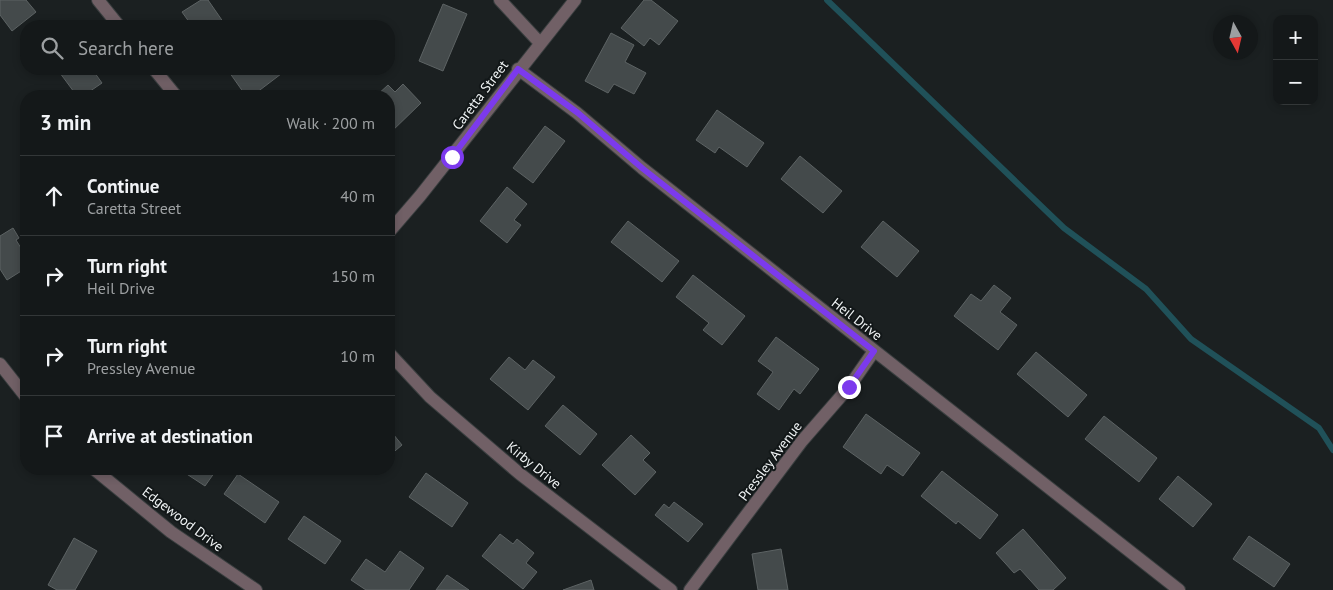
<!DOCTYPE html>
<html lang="en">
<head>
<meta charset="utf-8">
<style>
	:root { --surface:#141819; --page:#1d2122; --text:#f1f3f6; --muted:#9da0a2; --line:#333738 }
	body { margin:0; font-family:"PT Sans",sans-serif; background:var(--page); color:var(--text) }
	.controls { position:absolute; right:15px; top:15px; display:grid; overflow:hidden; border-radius:10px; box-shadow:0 2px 8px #0003 }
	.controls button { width:45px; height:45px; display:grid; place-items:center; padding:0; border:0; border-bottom:1px solid var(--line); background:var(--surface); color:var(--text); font:25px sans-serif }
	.compass { position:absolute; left:1213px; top:15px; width:45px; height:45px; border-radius:50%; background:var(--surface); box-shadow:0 2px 8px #0003; rotate:172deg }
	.stop { position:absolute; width:15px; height:15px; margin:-11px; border:4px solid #7c3aed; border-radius:50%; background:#fff }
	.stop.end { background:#7c3aed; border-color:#fff; box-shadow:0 1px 5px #0008 }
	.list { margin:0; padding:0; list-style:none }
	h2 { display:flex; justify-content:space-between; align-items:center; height:65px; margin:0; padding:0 20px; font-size:21px }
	h2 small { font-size:16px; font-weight:400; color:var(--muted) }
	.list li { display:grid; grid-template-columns:32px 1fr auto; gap:15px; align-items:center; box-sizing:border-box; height:80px; padding:0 20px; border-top:1px solid var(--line) }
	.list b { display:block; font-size:19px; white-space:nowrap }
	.list p { margin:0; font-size:16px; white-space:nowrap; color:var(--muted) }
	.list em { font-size:16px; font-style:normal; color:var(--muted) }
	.icon { flex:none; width:28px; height:28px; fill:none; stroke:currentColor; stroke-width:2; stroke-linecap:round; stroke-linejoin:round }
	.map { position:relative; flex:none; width:1333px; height:590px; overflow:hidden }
	.search { position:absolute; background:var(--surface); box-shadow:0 2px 8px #0003; left:20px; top:20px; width:375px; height:55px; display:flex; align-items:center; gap:12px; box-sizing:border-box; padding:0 18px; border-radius:20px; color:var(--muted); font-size:19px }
	.panel { position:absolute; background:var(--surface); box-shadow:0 2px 8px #0003; left:20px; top:90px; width:375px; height:385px; border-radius:20px }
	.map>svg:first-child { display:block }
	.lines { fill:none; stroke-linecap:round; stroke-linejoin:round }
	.stream { stroke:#205159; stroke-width:6 }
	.building { fill:#444a4b; stroke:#5d6364 }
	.minor-casing { stroke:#393e3f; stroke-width:14 }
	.minor { stroke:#716066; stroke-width:12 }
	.route { stroke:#7c3aed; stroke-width:6 }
	.labels { text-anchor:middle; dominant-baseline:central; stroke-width:4; stroke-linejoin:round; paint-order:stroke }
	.street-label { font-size:14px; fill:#f0f4f5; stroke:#121718 }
</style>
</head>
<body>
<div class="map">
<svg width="1333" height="590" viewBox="0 0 1333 590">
	<rect width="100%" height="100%" fill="#1b2021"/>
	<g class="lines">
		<path class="stream" d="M827 0 1064 228 1146 289 1191 339 1319 428 1333 450"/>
	</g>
	<path class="building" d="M0 0H26L36 12 12 31 0 15Z
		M201 0H208L226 26H192L182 12Z
		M644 0H651L678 21 659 45 650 38 644 46 621 28Z
		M443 4 467 14 443 71 419 61Z
		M611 33 634 45 625 62 646 73 634 94 614 84 608 93 585 81Z
		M57 69H92L102 83 83 96H77Z
		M227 69H277L281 74 252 96H246Z
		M403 84 421 103 389 134V96H376L388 85 395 92Z
		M717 110 764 143 747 167 719 147 715 153 696 140Z
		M545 126 565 141 533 183 513 168Z
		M800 156 842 191 823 213 781 179Z
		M507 187 527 204 514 220 521 225 507 243 480 221Z
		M628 221 679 261 662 282 611 242Z
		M883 221 919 251 897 277 861 247Z
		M13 228 19 238 16 240 26 256V268L7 280 0 269V236Z
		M693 275 745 316 722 345 703 330 709 323 676 297Z
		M994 285 1011 298 1000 312 1017 325 998 350 954 316 971 294 981 301Z
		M776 337 819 369 800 394 794 389 779 410 757 394 773 372 758 361Z
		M1036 352 1087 395 1068 417 1017 374Z
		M509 357 525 370 533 360 555 377 528 410 490 379Z
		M563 405 597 434 580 455 545 426Z
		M866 414 920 453 903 476 887 465 881 474 843 447Z
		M1104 416 1157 458 1139 482 1085 439Z
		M389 429 402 445 389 456Z
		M631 435 650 453 643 460 656 472 635 495 602 465Z
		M179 469H217L205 486Z
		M942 471 998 515 980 539 958 521 956 524 921 496Z
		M426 473 468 503 452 527 409 497Z
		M238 474 279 502 265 523 224 494Z
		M1178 476 1212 504 1193 527 1159 499Z
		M674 502 703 524 688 542 655 515 664 504 669 508Z
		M304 516 341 541 325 564 288 539Z
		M1023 529 1066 578 1053 590H1039L1020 569 1014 573 996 553Z
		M500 534 513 544 517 539 534 553 526 563 537 572 523 589 482 556Z
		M1249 536 1290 564 1274 587 1233 559Z
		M74 538 97 551 75 590H57L48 585Z
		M781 549 788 590H758L752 554Z
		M400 551 424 568 409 590H366L351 580 366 559 385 572Z
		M447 575 469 590H436Z
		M591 580 594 590H563Z"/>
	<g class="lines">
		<g class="minor-casing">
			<path id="minor" d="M98 0 119 26
				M500 0 540 43
				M154 69 176 96
				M518 69 577 113 642 168 1179 590
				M389 232 420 196 575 0
				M389 353 430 397 520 474 671 590
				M0 364 26 397
				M94 469 171 532 256 590
				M690 590 802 441 849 387 874 351"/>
		</g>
		<use href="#minor" class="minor"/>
	</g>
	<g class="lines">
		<path class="route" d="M452 157 518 69 578 113 642 168 874 351 849 387"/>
	</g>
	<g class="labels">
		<g class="street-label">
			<text transform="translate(480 95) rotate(-53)">Caretta Street</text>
			<text transform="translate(857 319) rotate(38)">Heil Drive</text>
			<text transform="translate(770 461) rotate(-53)">Pressley Avenue</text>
			<text transform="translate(534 465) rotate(39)">Kirby Drive</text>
			<text transform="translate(183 519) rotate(37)">Edgewood Drive</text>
		</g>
	</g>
</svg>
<div class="controls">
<button>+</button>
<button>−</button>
</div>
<svg class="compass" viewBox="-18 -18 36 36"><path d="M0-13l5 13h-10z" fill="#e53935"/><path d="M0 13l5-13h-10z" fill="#9da0a2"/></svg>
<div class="stop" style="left:452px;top:157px"></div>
<div class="stop end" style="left:849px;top:387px"></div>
<div class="search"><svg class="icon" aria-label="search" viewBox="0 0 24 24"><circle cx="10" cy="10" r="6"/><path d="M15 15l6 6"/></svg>Search here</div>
<section class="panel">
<h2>3 min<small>Walk · 200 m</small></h2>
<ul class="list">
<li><svg class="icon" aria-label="ahead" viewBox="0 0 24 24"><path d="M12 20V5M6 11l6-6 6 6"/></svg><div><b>Continue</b><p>Caretta Street</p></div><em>40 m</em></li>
<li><svg class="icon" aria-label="right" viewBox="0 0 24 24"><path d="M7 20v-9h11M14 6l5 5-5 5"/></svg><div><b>Turn right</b><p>Heil Drive</p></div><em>150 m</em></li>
<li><svg class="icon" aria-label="right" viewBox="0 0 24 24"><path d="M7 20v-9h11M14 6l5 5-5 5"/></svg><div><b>Turn right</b><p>Pressley Avenue</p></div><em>10 m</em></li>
<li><svg class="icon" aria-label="arrive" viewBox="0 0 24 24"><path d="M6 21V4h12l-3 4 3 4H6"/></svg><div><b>Arrive at destination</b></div></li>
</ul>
</section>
</div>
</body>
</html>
